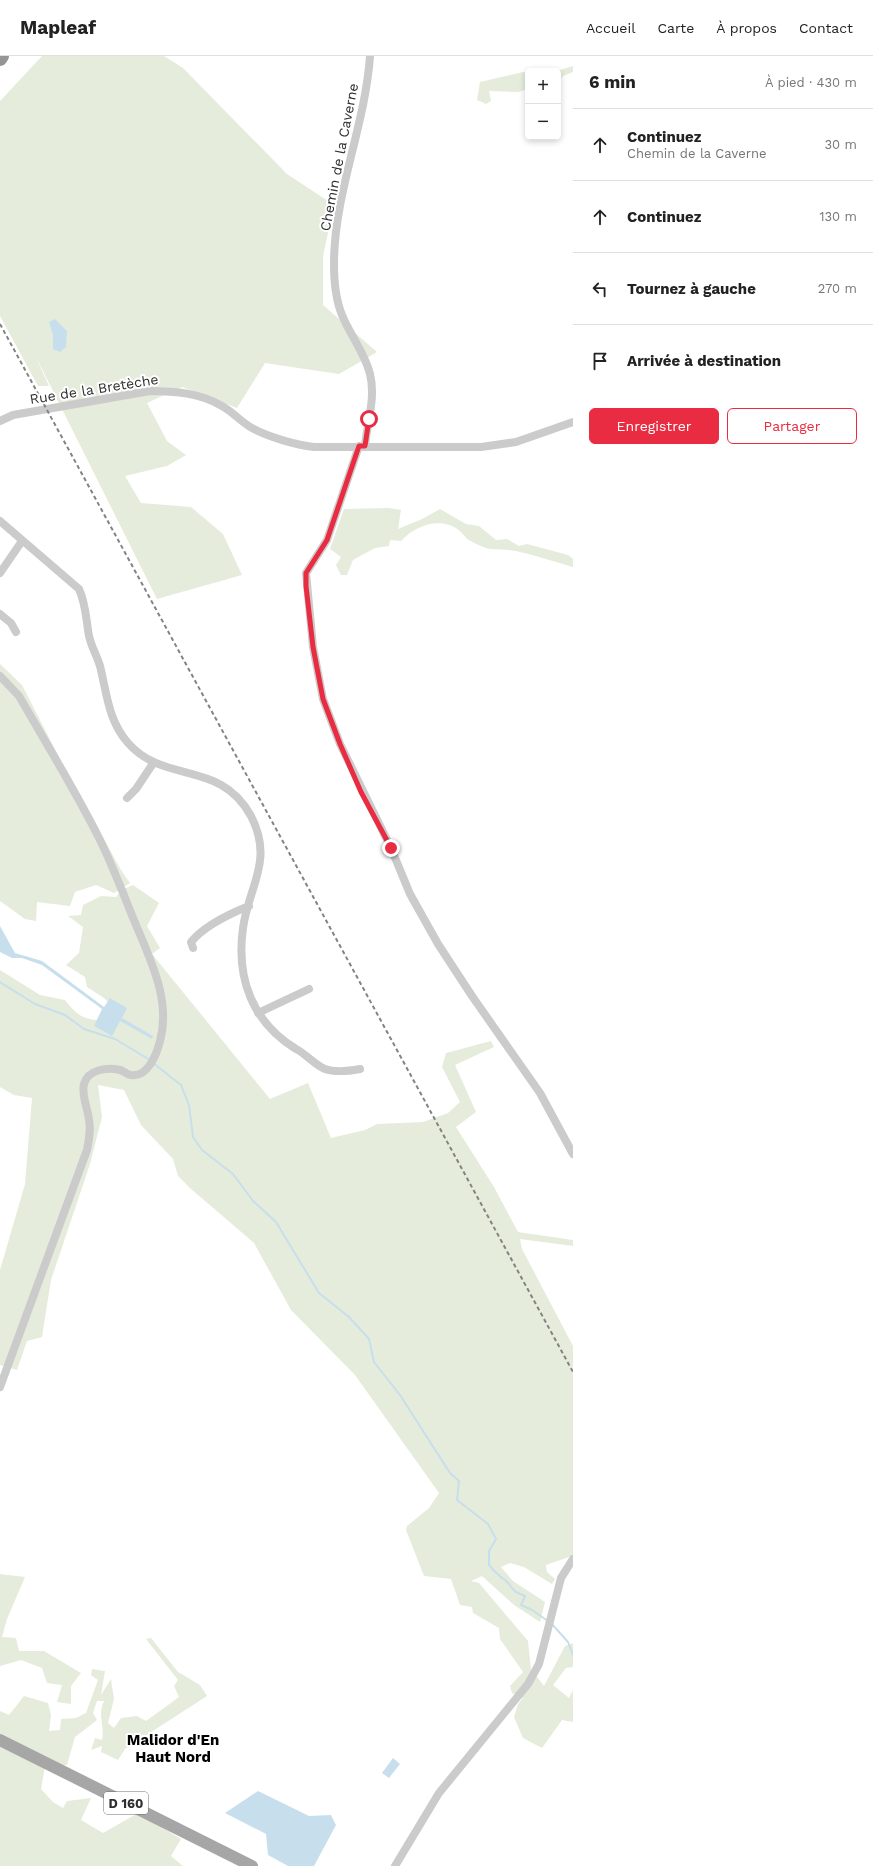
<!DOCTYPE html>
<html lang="fr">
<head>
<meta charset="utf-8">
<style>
	:root { --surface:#fff; --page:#f6f6f6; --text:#222; --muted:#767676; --line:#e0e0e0; --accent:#e92c41 }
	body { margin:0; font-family:"Work Sans",sans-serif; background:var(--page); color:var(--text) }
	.controls { position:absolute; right:12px; top:12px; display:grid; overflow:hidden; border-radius:6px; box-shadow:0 2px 6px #0003 }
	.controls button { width:36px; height:36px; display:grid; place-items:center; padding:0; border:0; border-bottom:1px solid var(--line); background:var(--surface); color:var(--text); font:20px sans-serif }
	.stop { position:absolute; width:12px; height:12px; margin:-9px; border:3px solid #e92c41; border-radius:50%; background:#fff }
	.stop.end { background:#e92c41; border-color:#fff; box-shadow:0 1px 4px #0008 }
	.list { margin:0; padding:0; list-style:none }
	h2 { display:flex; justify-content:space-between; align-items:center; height:52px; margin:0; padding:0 16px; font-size:17px }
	h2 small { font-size:13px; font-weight:400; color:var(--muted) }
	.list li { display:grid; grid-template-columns:26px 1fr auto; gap:12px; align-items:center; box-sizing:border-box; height:72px; padding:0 16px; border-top:1px solid var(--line) }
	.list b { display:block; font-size:15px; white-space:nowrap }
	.list p { margin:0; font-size:13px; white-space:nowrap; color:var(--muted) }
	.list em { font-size:13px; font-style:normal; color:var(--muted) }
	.actions { display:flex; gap:8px; padding:12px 16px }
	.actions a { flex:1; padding:9px 0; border:1px solid var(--accent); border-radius:6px; text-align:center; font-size:14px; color:var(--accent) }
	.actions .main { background:var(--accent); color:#fff }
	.icon { flex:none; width:22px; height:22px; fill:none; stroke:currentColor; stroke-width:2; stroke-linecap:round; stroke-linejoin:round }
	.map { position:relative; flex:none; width:573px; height:1810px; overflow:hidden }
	header { display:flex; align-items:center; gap:24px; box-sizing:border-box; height:56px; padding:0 20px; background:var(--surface); border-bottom:1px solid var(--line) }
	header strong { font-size:19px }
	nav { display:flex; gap:22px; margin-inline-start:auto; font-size:14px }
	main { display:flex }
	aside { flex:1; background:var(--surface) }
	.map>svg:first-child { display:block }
	.green { fill:#e5ecdb }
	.water { fill:#c7dfec }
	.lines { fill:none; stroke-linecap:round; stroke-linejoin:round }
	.stream { stroke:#c7dfec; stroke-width:2 }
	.street { stroke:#cbcbcb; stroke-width:8 }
	.primary { stroke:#a6a6a6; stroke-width:12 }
	.highway { stroke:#959595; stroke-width:14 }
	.rail { stroke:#838383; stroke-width:2; stroke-dasharray:4 3; stroke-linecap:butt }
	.route { stroke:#e92c41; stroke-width:5 }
	.labels { text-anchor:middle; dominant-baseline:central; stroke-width:4; stroke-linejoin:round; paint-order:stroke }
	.shield { fill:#fff; stroke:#6d6d6d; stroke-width:1 }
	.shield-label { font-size:13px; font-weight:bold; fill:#2e2e2e }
	.street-label { font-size:14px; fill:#2e2e2e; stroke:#fff }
	.neighbourhood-label { font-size:15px; font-weight:bold; fill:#000; stroke:#fff }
</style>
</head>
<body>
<header>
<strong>Mapleaf</strong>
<nav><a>Accueil</a><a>Carte</a><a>À propos</a><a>Contact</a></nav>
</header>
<main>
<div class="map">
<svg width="573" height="1810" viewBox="0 0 573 1810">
	<rect width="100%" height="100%" fill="#fff"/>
	<path class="green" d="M42 0H164L183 12 287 118 334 149 323 200V249L377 296 339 318 265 307 237 352 182 331 147 347 167 385 186 399 167 410 125 420 141 447 191 451 223 478 242 519 157 543 35 299 49 330H38L0 260V45Z
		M573 10V16L563 20 558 26 557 15Z
		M523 16H528V33L518 36 489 35 491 45 486 48 477 44 480 26Z
		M389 452 401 454 398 473 422 463 440 453 466 468 479 470 496 484 507 483 519 490 527 488 568 499 573 503V511C555 506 538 500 520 496 510 493 500 494 490 493 484 492 472 486 467 483 465 481 463 478 461 476 443 459 415 469 401 485L390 484 389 490 375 492 353 504 347 519H341L336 509 341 501 330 493 344 453Z
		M0 608 22 629 62 707 121 814 130 827 114 837 96 829 75 836 70 850 37 846 36 865 25 863 0 845Z
		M133 829 159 847 147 870 160 892 152 898 270 1043 308 1027 331 1082 365 1074 377 1068 423 1066 448 1057 460 1046 442 1011 446 997 491 985 494 991 455 1009 476 1056 456 1071 494 1131 518 1176 573 1184V1190L520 1183 522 1193 573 1290V1501H569L546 1509 547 1516 555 1523 552 1528 524 1511 510 1507 501 1511 513 1525 545 1546 540 1566 514 1549 482 1520 471 1525 479 1527 528 1585 531 1613 544 1630 565 1590 573 1587V1611L566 1612 553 1629 569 1642 573 1634V1666L562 1664 542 1692 523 1682 514 1661 518 1648 523 1642 512 1637 510 1630 523 1616 500 1583 499 1572 473 1557 472 1551 460 1549 451 1523 424 1520 406 1474 407 1470 429 1452 439 1437 355 1319 291 1254 254 1187 190 1132 178 1120 173 1103 141 1069 124 1034 98 1029 102 1061 90 1108 51 1224 42 1281 27 1285 17 1314 0 1309V1214L25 1128 32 1042 14 1039 0 1031V914L40 939 65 944C81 965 89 965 114 963L118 956 104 942 87 931 85 921 66 909 79 897 83 871 68 860 81 859 83 849 101 840 116 841 122 834Z
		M0 1518 25 1521 7 1563 2 1581 16 1582 19 1595H44L81 1617 71 1630V1648L57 1646 62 1629 47 1627 42 1612 21 1604 0 1610Z
		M151 1582 178 1616 200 1629 207 1640 125 1693 118 1704 101 1696 102 1690 91 1694 95 1682 102 1684C105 1668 97 1660 104 1645H97L93 1657 97 1664 75 1681 67 1709 45 1711 41 1733 53 1746 63 1752 67 1745 91 1742 81 1764 103 1777 138 1757 181 1783 171 1800 183 1810H0V1655L9 1659 24 1640 48 1647 51 1659 49 1675 60 1674 61 1663 76 1662 86 1657 98 1624 91 1619 92 1613 105 1615 101 1639 111 1623 114 1643 108 1667 114 1672 121 1662 137 1660 146 1665 179 1641 174 1630 178 1624 146 1583Z"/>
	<path class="water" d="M55 263 67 275 66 291 60 296 53 293V279L49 266Z
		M0 870 15 897 42 905 104 951 110 942 127 952 122 962 153 980 152 983 120 965 112 980 94 970 102 953 42 909 22 902H12L0 896Z
		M393 1702 400 1708 389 1722 382 1717Z
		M258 1735 309 1760 331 1759 336 1769 314 1810H288L268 1799 266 1778 225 1757Z"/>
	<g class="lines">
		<path class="stream" d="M0 926 35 948 65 959 84 973 115 983 150 1004
			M153 1007 181 1029 189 1049 193 1081 202 1094 233 1118 253 1145 276 1166 319 1237 349 1261 369 1283 374 1306 400 1339 450 1417 459 1425 457 1444 488 1468 496 1483 489 1495V1509C494 1515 499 1520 505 1524 515 1533 509 1534 525 1540L521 1549 532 1554 548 1565
			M551 1567 568 1586 573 1599"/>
		<path class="street" d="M0 365 13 359 150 335C175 335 200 337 222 350 233 356 241 366 252 372 268 381 296 389 314 391H481L516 386 573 366
			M359 390 327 484 306 517 313 591 323 643 340 688 391 792 410 838 438 888 472 940 540 1037 573 1098
			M365 390C367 367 376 342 370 318 365 297 350 279 342 259 335 242 334 225 334 208 334 137 365 71 370 0
			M0 465 79 533C86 548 86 564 89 580 91 590 97 600 100 610 107 638 108 664 128 687 165 729 220 703 251 760 274 805 249 829 243 872 236 922 252 966 296 993 306 998 315 1009 325 1013 336 1017 349 1015 360 1013
			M0 517 22 485
			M0 558 11 567 16 576
			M0 620 19 640C46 687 75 734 99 782 113 810 124 840 136 869 151 905 171 945 160 985 157 997 148 1022 131 1019 127 1019 124 1015 120 1014 108 1011 88 1013 84 1028 81 1039 88 1053 89 1064 91 1074 89 1084 87 1094L0 1331
			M127 742 136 733 154 706
			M193 892 191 886C205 869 229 858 249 850
			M258 957 309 933
			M395 1810 439 1737 528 1628 539 1608 561 1522 573 1503"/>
		<path class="primary" d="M0 1684 252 1810"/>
		<path class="highway" d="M0 3 2 0"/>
		<path class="rail" d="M0 268 573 1316"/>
	</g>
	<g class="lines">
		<path class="route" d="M369 363 365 390H359L327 484 306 517V530L313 591 323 643 340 688 361 736 391 792"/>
	</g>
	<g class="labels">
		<rect class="shield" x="104" y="1736" width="44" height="22" rx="3"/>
		<g class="shield-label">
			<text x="126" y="1747">D 160</text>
		</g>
		<g class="street-label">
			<text transform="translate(339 101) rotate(-79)">Chemin de la Caverne</text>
			<text transform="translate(94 333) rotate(-9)">Rue de la Bretèche</text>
		</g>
		<g class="neighbourhood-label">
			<text x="173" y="1684">Malidor d'En<tspan x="173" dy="17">Haut Nord</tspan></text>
		</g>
	</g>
</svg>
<div class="controls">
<button>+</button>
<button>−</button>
</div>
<div class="stop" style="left:369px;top:363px"></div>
<div class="stop end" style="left:391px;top:792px"></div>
</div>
<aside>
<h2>6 min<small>À pied · 430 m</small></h2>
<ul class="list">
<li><svg class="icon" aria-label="ahead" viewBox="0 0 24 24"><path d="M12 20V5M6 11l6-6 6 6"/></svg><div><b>Continuez</b><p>Chemin de la Caverne</p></div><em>30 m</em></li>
<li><svg class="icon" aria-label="ahead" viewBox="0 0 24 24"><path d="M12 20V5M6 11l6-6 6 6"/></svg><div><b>Continuez</b></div><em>130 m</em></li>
<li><svg class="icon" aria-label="left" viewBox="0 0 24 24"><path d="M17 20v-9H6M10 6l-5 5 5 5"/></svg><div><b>Tournez à gauche</b></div><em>270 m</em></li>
<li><svg class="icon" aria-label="arrive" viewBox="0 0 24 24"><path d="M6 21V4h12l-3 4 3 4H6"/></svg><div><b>Arrivée à destination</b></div></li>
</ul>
<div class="actions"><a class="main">Enregistrer</a><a>Partager</a></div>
</aside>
</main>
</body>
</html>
